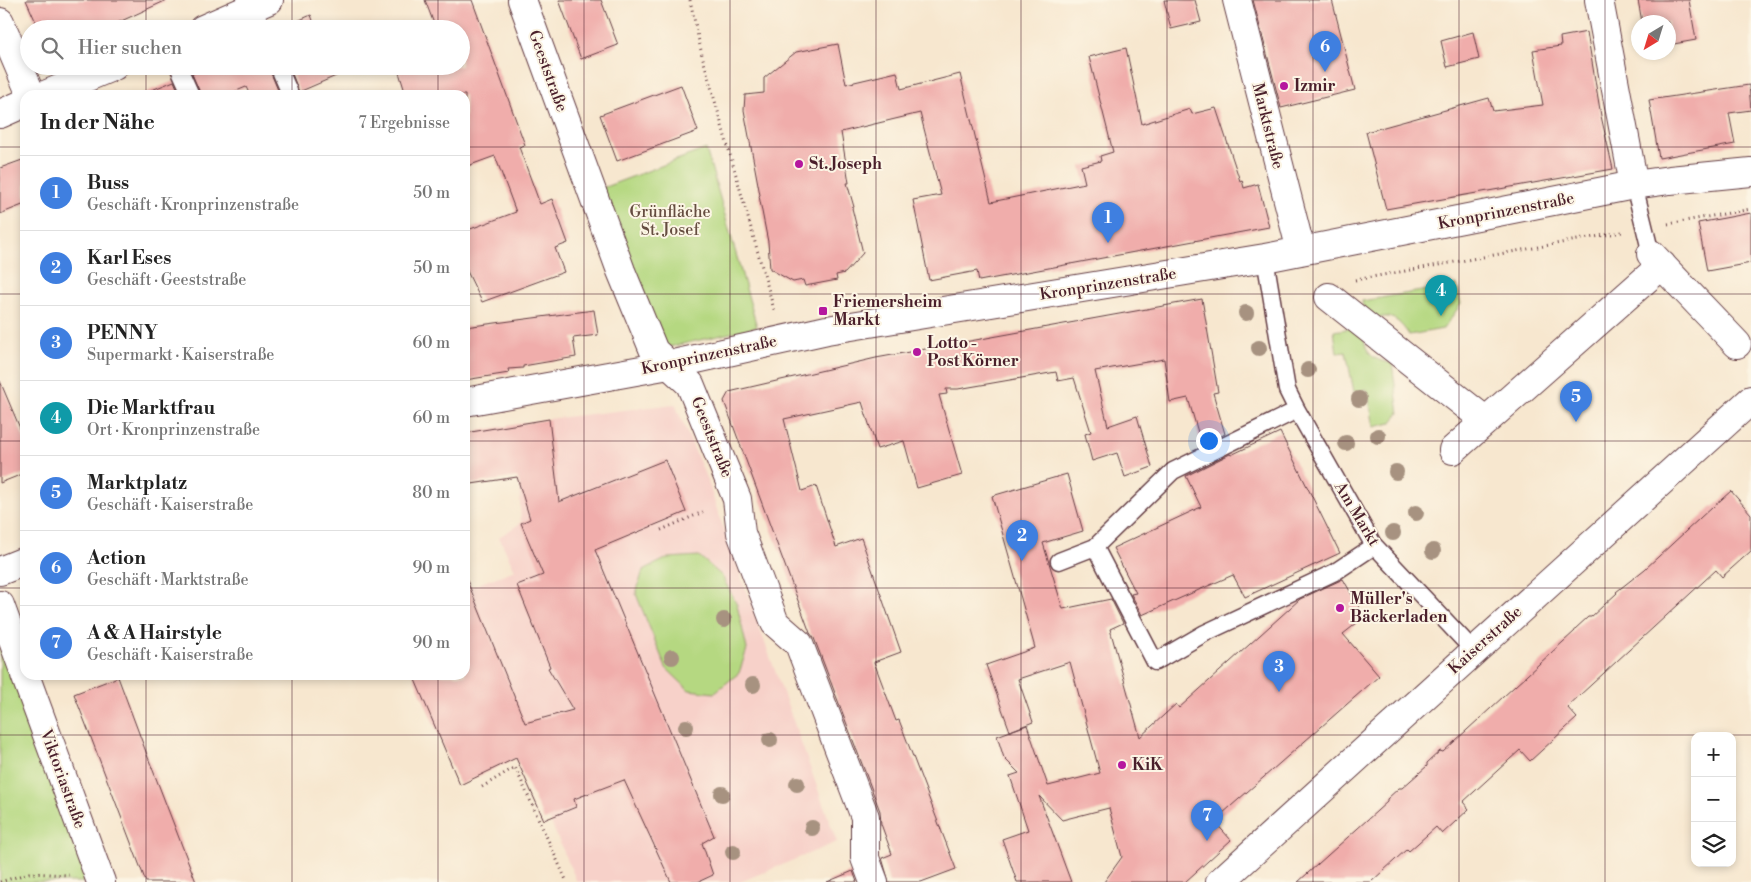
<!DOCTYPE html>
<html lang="de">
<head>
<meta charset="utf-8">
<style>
	:root { --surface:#fff; --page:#f6f6f6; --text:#222; --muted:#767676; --line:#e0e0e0; --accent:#b5179e }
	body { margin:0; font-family:"Libre Bodoni",serif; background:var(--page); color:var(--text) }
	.controls { position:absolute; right:15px; bottom:15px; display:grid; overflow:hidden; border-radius:10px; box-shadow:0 2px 8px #0003 }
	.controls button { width:45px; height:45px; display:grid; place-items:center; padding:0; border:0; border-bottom:1px solid var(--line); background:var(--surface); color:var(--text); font:25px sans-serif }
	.compass { position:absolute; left:1631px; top:15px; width:45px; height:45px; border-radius:50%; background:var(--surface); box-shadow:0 2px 8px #0003; rotate:218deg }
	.you { position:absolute; left:1208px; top:440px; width:18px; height:18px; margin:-12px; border:4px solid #fff; border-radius:50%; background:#1a73e8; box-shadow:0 0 0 8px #1a73e833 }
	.badge { display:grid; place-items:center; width:32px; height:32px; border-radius:50%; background:var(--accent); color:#fff; font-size:16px; font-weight:700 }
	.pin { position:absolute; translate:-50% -41px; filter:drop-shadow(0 1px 2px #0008) }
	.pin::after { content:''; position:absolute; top:26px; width:18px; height:15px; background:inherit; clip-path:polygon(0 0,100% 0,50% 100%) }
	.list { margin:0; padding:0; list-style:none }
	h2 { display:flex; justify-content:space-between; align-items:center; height:65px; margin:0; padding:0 20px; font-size:21px }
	h2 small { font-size:16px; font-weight:400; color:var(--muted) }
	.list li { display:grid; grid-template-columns:32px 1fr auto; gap:15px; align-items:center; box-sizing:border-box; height:75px; padding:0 20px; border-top:1px solid var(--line) }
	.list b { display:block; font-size:19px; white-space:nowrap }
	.list p { margin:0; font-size:16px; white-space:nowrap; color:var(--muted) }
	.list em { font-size:16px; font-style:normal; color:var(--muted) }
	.icon { flex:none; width:28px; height:28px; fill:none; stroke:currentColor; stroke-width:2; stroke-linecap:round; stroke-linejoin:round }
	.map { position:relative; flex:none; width:1751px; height:882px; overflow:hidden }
	.search { position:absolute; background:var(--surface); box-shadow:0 2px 8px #0003; left:20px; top:20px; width:450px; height:55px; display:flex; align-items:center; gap:12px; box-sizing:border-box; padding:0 18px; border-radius:28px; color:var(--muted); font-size:19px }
	.panel { position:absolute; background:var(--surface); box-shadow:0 2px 8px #0003; left:20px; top:90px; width:450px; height:590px; border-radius:15px }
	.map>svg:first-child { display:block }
	.built { fill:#f7d1c9 }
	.green { fill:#b5d881; stroke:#807c56 }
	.building { fill:#f0adab }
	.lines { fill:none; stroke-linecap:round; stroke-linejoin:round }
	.lane-casing { stroke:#643d44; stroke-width:19 }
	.street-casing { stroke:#643d44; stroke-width:30 }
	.path { stroke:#643d44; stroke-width:3; stroke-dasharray:1 4; stroke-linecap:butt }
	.lane { stroke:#fff; stroke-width:16 }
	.street { stroke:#fff; stroke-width:28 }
	.tree { fill:#a79280 }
	.grid { fill:none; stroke:#4a1f2b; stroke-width:1; stroke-opacity:0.55 }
	.poi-dot { fill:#b5179e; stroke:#fcf5e5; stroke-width:2 }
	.labels { text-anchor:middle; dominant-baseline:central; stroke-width:4; stroke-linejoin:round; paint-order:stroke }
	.street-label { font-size:16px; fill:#4a1f2b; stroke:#fcf5e5 }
	.poi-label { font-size:16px; font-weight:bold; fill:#4a1f2b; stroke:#fcf5e5; text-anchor:start }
	.park-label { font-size:16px; fill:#654d40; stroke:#fcf5e5 }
</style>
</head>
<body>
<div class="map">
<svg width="1751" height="882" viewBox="0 0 1751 882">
	<rect width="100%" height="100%" fill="#fcf5e5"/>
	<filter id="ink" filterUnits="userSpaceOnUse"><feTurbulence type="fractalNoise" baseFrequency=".02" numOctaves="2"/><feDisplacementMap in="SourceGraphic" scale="10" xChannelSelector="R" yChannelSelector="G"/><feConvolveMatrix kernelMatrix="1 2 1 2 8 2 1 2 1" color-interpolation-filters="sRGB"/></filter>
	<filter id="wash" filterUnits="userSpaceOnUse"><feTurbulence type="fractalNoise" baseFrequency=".0096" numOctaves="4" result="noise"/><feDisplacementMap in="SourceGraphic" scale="20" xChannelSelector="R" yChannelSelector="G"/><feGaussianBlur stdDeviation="1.12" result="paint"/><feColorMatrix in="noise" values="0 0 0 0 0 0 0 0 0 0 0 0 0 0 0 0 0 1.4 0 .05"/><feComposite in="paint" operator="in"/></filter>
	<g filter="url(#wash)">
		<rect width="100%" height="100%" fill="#f7e7cf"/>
		<path class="built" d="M675 404 710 487 719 516 837 842 740 882H577L549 818 544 820 516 759 465 657V589L515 570 499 537 521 523 519 482 549 419Z"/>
		<path class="green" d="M706 149 757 327 665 348 597 190Z
			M1457 285 1461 304 1443 329 1409 335C1401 323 1391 311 1375 320L1364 311 1362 301Z
			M1352 328 1363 336C1367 355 1372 360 1392 363L1399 413 1391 423 1374 427 1367 389 1354 392 1346 352 1337 353 1334 331Z
			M699 556 722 576 737 605 747 649 739 673 714 693 689 690 666 668 636 594 643 570 668 558Z
			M0 643 92 882H0Z"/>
		<g id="blocks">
			<path class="building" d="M26 0H167L104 29H39Z
				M425 0H472L525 145 519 147 540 204 552 199 568 243 555 248 564 272 482 302 465 267V231L516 212 495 156 465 167V95H406L397 66H461V29H436Z
				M559 0H601L618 45 581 59Z
				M1164 0H1195L1201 22 1171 29Z
				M1253 0H1332L1355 90 1281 108Z
				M1638 0H1689L1696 40 1668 45V22H1642Z
				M311 15 316 29H287L286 26Z
				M1473 32 1479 59 1447 67 1441 41Z
				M1587 32 1601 116 1613 169 1386 209 1366 132 1489 98 1493 111 1543 105 1533 50 1561 46 1560 37Z
				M838 44 846 84 897 72 901 89 960 74 991 202 1085 183 1081 166 1101 161 1100 156 1113 152 1089 57 1126 48 1142 124 1190 109 1192 114 1216 108 1240 181 1242 180 1244 188 1258 184 1269 227 979 281 977 271 929 280 913 200 941 195 920 113 841 132 849 183H847L854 207 852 208 863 253 845 273 836 275 837 280 805 286 803 280 793 282 770 269 768 242 759 196 760 195 744 110 745 95 764 93V78L796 52Z
				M211 66H268L280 95H250L246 87 227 95H201L192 74Z
				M289 66H359L299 92Z
				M174 81 180 95H142V94Z
				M681 85 698 131 617 161 600 115Z
				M1749 85 1751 110 1729 113 1735 144 1659 158 1649 100Z
				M25 159V204L0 214V168Z
				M1751 213V263L1707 271 1698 223Z
				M1202 299 1218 392 1213 393 1225 434 1202 446 1188 398 1170 402 1164 359 1095 371 1108 426 1137 416 1152 467 1125 477 1117 453 1092 461 1085 434 1091 432 1074 378 1058 381 1056 372 958 389H946L947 394 939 395 962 475 917 488 904 441 877 449 862 402 784 419 802 491 816 486 836 547 861 538 901 652 874 662 896 721 899 720 956 869 921 882H889L882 858 892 854 881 824 880 811 814 638 810 633 724 401 729 392 876 358Z
				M594 310 598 335 573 338 576 357 523 366V368L508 369 509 373 465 380V327Z
				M0 381 25 440V473L0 483Z
				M549 419 559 502 665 460 686 512 595 550 714 836 702 843 713 875 698 882H671L624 780 574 799 576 807 544 820 516 758 460 785 413 675H465L466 578 525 723 573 710 548 668 550 667 517 585 543 575 521 523 530 519 517 477 465 485V433Z
				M1280 432 1340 553 1245 597 1233 575 1142 615 1131 594 1136 593 1113 548 1201 507 1186 476 1230 454 1231 455Z
				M1067 474 1083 531 1043 543 1063 609 1111 599 1123 623 1110 629 1140 737 1176 704 1179 708 1300 599 1343 579 1359 607 1357 623 1343 634 1379 676 1214 821 1231 840 1185 882H1104L1122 857 1109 808 1062 820 1039 796 1071 882H1017L1002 839 1028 830 1010 776 1019 773 1004 758 997 736 1027 725 1048 786 1100 773 1070 662 1018 679 1033 722 1010 731 986 665 1035 648 992 496Z
				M1731 491 1751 514V551L1722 577 1716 570 1567 707 1577 718 1530 761 1520 750 1463 802 1469 809 1442 834 1436 827 1409 851 1407 849 1371 882H1298L1387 802V799L1399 788H1402L1427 766V763L1440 751 1443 752 1575 631V629L1588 617H1591L1617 593 1616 592 1645 569 1713 506V507Z
				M118 677 149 760 196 882H146L90 735 74 694Z
				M853 871 857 882H827Z"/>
		</g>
	</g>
	<g filter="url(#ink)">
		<use href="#blocks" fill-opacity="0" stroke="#643d44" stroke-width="1"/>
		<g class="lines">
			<g class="lane-casing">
				<path id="lane" d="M253 7 262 29
					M178 66 191 95
					M278 66 289 91
					M1634 185 1651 254
					M1265 258 1287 390 1297 410 1373 544 1474 651
					M1095 547 1155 662 1205 633 1335 572 1374 546
					M1059 561 1095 547 1173 471 1297 410"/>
			</g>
			<g class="street-casing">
				<path id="street" d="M522 0 621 271 654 351 690 384 737 499 741 533 775 623 799 644 865 817V858L874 882
					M1237 0 1301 251
					M1599 0 1634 185
					M0 22 31 95
					M203 29 269 0
					M45 95 114 66
					M0 114 25 103
					M1651 254 1737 344
					M1329 297 1486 421
					M465 402 669 365 827 330 1265 258 1634 185 1670 180 1751 172
					M1453 450 1662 265
					M0 571 25 561
					M0 605 25 674
					M25 675 101 882
					M1220 882 1751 400"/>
			</g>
			<path class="path" d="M690 0 702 55 775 313
				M1668 224 1751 209
				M1355 280 1622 232
				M661 530 703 512
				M482 787 515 767 567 882
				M0 882 29 873 69 875"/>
			<use href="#lane" class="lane"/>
			<use href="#street" class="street"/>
		</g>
		<g class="tree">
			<circle cx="1246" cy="313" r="8"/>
			<circle cx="1259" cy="348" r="8"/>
			<circle cx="1308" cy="370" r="8"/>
			<circle cx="1359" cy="399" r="8"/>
			<circle cx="1378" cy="436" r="8"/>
			<circle cx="1346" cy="443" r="8"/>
			<circle cx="1396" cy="472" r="8"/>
			<circle cx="1416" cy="513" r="8"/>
			<circle cx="1393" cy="533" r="8"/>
			<circle cx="1433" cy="551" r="8"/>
			<circle cx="724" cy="620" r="8"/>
			<circle cx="672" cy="657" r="8"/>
			<circle cx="753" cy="685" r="8"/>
			<circle cx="686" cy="727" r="8"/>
			<circle cx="770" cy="740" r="8"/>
			<circle cx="797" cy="784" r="8"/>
			<circle cx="722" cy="794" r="8"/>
			<circle cx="812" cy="828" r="8"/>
			<circle cx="733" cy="852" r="8"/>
		</g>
	</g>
	<path class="grid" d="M146 0V29M292 0V29M438 0V29M584 0V882M730 0V882M876 0V882M1021 0V882M1167 0V882M1313 0V882M1459 0V882M1605 0V882M146 66V95M292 66V95M438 66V95M0 147H25M465 147H1751M0 294H25M465 294H1751M0 441H25M465 441H1751M0 588H25M465 588H1751M146 675V882M292 675V882M438 675V882M0 735H1751"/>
	<g class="poi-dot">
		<circle cx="1284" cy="86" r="5"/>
		<circle cx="799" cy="164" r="5"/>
		<rect x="818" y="306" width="10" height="10" rx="2.5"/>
		<circle cx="917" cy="352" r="5"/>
		<circle cx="1340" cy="608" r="5"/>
		<circle cx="1122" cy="765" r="5"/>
	</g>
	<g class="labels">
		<g class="street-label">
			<text transform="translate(548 71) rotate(70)">Geeststraße</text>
			<text transform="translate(1268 126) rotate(76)">Marktstraße</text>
			<text transform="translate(1506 211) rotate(-11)">Kronprinzenstraße</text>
			<text transform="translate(1108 284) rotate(-9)">Kronprinzenstraße</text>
			<text transform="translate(709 355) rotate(-12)">Kronprinzenstraße</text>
			<text transform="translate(712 437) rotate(68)">Geeststraße</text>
			<text transform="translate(1357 514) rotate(59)">Am Markt</text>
			<text transform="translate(1485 640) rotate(-42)">Kaiserstraße</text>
			<text transform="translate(63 779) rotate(70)">Viktoriastraße</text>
		</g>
		<g class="poi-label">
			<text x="1294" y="86">Izmir</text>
			<text x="809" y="164">St. Joseph</text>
			<text x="833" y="302">Friemersheim<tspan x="833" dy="18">Markt</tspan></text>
			<text x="927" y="343">Lotto -<tspan x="927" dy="18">Post Körner</tspan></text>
			<text x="1350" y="599">Müller's<tspan x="1350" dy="18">Bäckerladen</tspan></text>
			<text x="1132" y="765">KiK</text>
		</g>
		<g class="park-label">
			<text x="670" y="212">Grünfläche<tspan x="670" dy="18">St. Josef</tspan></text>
		</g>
	</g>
</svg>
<div class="controls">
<button>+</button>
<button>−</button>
<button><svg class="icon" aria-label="layers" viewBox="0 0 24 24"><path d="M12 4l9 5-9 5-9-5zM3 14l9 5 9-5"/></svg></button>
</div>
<svg class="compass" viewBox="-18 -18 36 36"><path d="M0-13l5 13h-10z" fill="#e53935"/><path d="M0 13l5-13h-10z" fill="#767676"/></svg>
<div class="you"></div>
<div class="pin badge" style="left:1108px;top:243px;background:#3f7fe0">1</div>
<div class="pin badge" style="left:1022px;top:561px;background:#3f7fe0">2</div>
<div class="pin badge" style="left:1279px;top:692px;background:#3f7fe0">3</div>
<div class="pin badge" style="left:1441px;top:316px;background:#0f9aa8">4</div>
<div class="pin badge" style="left:1576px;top:422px;background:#3f7fe0">5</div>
<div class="pin badge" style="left:1325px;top:72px;background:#3f7fe0">6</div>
<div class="pin badge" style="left:1207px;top:841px;background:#3f7fe0">7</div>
<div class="search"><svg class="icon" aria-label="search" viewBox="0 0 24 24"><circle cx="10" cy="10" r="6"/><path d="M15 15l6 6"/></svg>Hier suchen</div>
<section class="panel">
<h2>In der Nähe<small>7 Ergebnisse</small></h2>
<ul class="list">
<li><span class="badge" style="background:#3f7fe0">1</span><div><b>Buss</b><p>Geschäft · Kronprinzenstraße</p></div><em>50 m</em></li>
<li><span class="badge" style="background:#3f7fe0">2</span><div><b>Karl Eses</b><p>Geschäft · Geeststraße</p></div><em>50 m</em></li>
<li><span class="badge" style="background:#3f7fe0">3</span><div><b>PENNY</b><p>Supermarkt · Kaiserstraße</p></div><em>60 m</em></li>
<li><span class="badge" style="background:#0f9aa8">4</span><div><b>Die Marktfrau</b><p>Ort · Kronprinzenstraße</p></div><em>60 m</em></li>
<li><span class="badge" style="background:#3f7fe0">5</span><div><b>Marktplatz</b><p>Geschäft · Kaiserstraße</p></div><em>80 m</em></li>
<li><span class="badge" style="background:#3f7fe0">6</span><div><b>Action</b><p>Geschäft · Marktstraße</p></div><em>90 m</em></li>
<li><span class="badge" style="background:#3f7fe0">7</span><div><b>A &amp; A Hairstyle</b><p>Geschäft · Kaiserstraße</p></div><em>90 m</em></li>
</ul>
</section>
</div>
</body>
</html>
